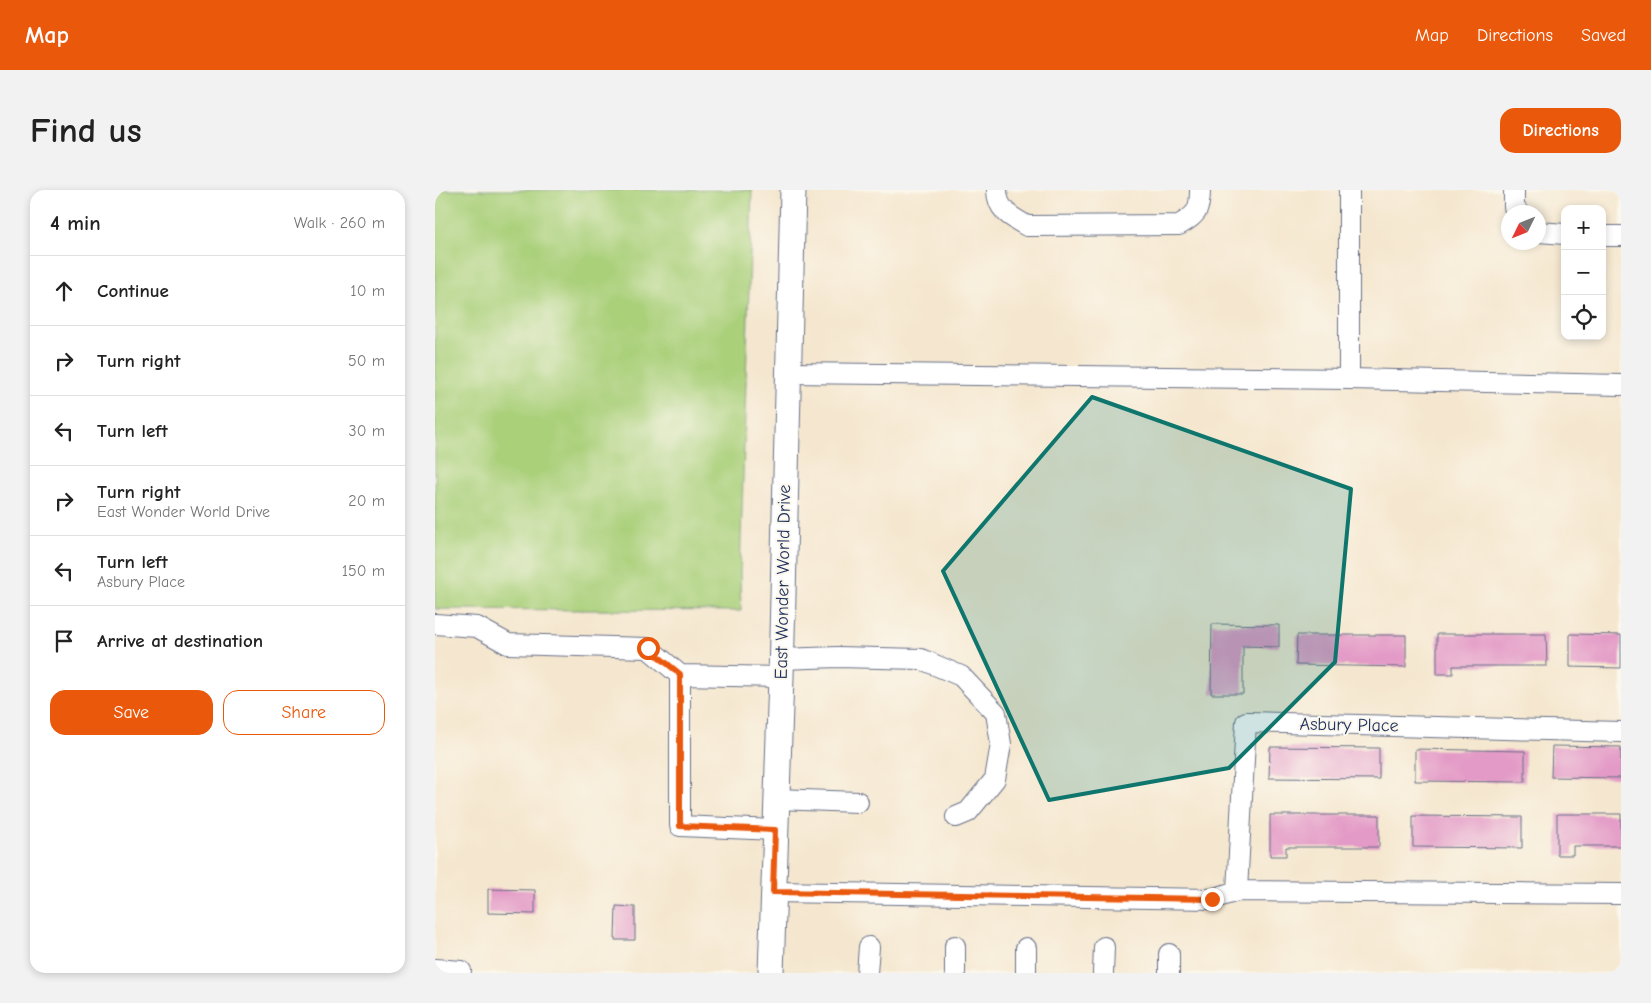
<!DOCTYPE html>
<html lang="en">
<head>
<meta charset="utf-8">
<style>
	:root { --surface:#fff; --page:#f2f2f2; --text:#222; --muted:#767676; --line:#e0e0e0; --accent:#ea580c }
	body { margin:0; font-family:"Comic Neue",sans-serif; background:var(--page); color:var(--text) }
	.controls { position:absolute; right:15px; top:15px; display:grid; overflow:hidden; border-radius:10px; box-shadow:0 2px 8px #0003 }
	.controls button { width:45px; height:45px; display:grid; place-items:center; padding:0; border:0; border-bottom:1px solid var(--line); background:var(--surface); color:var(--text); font:25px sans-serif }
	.compass { position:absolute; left:1066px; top:15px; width:45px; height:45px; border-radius:50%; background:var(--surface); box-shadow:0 2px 8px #0003; rotate:227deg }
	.stop { position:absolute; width:15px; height:15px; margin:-11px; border:4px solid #ea580c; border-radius:50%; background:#fff }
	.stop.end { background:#ea580c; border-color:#fff; box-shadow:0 1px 5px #0008 }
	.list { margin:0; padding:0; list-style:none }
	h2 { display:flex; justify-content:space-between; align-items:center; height:65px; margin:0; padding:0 20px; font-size:21px }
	h2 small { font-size:16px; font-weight:400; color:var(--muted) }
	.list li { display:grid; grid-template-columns:32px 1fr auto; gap:15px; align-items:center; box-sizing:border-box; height:70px; padding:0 20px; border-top:1px solid var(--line) }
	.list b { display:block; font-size:19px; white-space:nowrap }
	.list p { margin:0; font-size:16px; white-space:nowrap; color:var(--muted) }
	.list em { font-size:16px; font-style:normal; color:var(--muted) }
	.actions { display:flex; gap:10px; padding:15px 20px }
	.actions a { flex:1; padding:11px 0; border:1px solid var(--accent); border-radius:15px; text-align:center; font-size:18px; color:var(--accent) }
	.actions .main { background:var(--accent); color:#fff }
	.icon { flex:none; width:28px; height:28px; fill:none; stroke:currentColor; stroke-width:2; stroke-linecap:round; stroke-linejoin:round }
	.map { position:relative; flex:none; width:1186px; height:783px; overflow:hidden; border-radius:15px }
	header { display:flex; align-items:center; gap:30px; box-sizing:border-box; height:70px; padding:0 25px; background:var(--accent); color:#fff }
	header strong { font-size:24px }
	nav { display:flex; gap:28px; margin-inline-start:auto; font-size:18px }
	.intro { display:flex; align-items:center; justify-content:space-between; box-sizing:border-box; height:120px; padding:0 30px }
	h1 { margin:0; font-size:35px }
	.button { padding:12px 22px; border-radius:15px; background:var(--accent); color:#fff; font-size:18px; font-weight:700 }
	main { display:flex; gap:30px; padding:0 30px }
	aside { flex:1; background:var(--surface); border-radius:15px; box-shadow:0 2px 8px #0003 }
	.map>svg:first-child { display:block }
	.green { fill:#aad07a; stroke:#62806c }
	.building { fill:#e39ac6 }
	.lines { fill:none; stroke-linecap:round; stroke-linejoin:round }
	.minor-casing { stroke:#676f86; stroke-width:22 }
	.major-casing { stroke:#676f86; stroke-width:27 }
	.minor { stroke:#fff; stroke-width:20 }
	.major { stroke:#fff; stroke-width:25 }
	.route { stroke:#ea580c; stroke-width:6 }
	.marked { fill:#0f766e; fill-opacity:0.2; stroke:#0f766e; stroke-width:4; stroke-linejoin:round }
	.labels { text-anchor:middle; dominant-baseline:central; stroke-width:4; stroke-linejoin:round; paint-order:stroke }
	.street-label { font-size:18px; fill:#1b2f5e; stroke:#fbf7ec }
</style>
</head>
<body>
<header>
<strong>Map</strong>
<nav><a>Map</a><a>Directions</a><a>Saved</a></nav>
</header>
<div class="intro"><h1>Find us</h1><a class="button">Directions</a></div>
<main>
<aside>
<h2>4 min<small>Walk · 260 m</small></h2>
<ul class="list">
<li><svg class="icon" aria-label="ahead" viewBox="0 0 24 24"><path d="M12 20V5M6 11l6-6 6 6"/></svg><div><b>Continue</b></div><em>10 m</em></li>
<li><svg class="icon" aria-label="right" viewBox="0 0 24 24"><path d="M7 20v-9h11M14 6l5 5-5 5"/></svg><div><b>Turn right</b></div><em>50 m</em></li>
<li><svg class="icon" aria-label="left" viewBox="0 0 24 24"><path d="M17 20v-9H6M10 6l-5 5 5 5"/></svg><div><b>Turn left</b></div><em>30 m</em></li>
<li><svg class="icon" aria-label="right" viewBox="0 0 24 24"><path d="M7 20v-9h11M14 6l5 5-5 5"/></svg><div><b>Turn right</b><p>East Wonder World Drive</p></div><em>20 m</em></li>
<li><svg class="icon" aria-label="left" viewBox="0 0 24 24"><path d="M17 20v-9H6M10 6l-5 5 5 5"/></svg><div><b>Turn left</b><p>Asbury Place</p></div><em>150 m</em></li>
<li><svg class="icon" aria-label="arrive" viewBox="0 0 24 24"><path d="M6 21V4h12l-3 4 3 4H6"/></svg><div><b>Arrive at destination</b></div></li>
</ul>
<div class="actions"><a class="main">Save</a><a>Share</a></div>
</aside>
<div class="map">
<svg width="1186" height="783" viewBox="0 0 1186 783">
	<rect width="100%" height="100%" fill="#fbf7ec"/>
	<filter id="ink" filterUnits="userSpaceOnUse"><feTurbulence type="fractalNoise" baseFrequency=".02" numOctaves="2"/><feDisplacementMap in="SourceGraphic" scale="10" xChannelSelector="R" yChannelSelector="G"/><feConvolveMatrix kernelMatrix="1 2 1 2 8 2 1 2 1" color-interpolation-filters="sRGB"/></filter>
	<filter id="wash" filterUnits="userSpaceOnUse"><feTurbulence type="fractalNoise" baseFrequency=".0096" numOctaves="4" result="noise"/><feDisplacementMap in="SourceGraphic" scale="20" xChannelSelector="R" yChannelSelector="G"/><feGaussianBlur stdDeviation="1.12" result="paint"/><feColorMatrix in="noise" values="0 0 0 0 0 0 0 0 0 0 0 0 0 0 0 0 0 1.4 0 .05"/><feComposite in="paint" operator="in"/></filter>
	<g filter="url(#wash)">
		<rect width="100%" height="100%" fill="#f5e7cf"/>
		<path class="green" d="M0 0H317L305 383 306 421 0 419Z"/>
		<g id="blocks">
			<path class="building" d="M777 434 844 435V457L808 456V504H776Z
				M1002 444H1111L1112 476H1018V484H1002Z
				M1135 444 1186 445V478L1135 477Z
				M862 445H971V477L861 475Z
				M1117 556 1186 557V588L1116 587Z
				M835 557 944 558V589L834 588Z
				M980 559 1090 561V592L980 591Z
				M1122 624H1186V656H1138V665H1122Z
				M835 625H944V657H851V666H835Z
				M978 626 1087 627V658L978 657Z
				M53 699 100 700V724L53 723Z
				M181 716 200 717V750H180Z"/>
		</g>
	</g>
	<g filter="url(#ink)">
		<use href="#blocks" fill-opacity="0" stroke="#676f86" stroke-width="1"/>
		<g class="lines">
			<g class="minor-casing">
				<path id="minor" d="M562 0C562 20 576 27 592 36L744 35C762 25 765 20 765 0
					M1079 0V17L1083 22
					M1104 42 1130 44
					M1167 46H1186
					M353 183 914 189 1186 195
					M914 189V0
					M0 434 42 437 73 454 213 458 245 485
					M346 469 403 467 486 469 526 486 561 523 566 554 560 589 533 622 521 627
					M341 609 423 612
					M339 640 245 636V485L346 487
					M802 701 811 532 1186 542
					M338 702 777 709 802 701 1186 704
					M520 756V783
					M0 779 26 781
					M432 783 434 757
					M591 783V758
					M668 783 669 757
					M734 783V764"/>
			</g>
			<g class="major-casing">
				<path id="major" d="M336 783 346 487 358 0"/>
			</g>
			<use href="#minor" class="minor"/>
			<use href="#major" class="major"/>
		</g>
	</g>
	<g class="lines" filter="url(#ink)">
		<path class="route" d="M213 458 245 484V636L340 640 338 702 777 709"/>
	</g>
	<path class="marked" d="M657 207 916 299 900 472 794 578 614 610 508 381Z"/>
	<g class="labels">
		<g class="street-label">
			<text transform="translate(348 392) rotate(-89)">East Wonder World Drive</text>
			<text transform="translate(914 535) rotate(1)">Asbury Place</text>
		</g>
	</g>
</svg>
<div class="controls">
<button>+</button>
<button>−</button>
<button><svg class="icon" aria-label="locate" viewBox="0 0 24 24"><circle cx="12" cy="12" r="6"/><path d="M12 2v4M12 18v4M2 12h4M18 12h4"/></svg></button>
</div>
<svg class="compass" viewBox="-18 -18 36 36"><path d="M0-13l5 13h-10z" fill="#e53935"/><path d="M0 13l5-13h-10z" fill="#767676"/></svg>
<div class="stop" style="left:213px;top:458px"></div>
<div class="stop end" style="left:777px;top:709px"></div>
</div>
</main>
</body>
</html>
